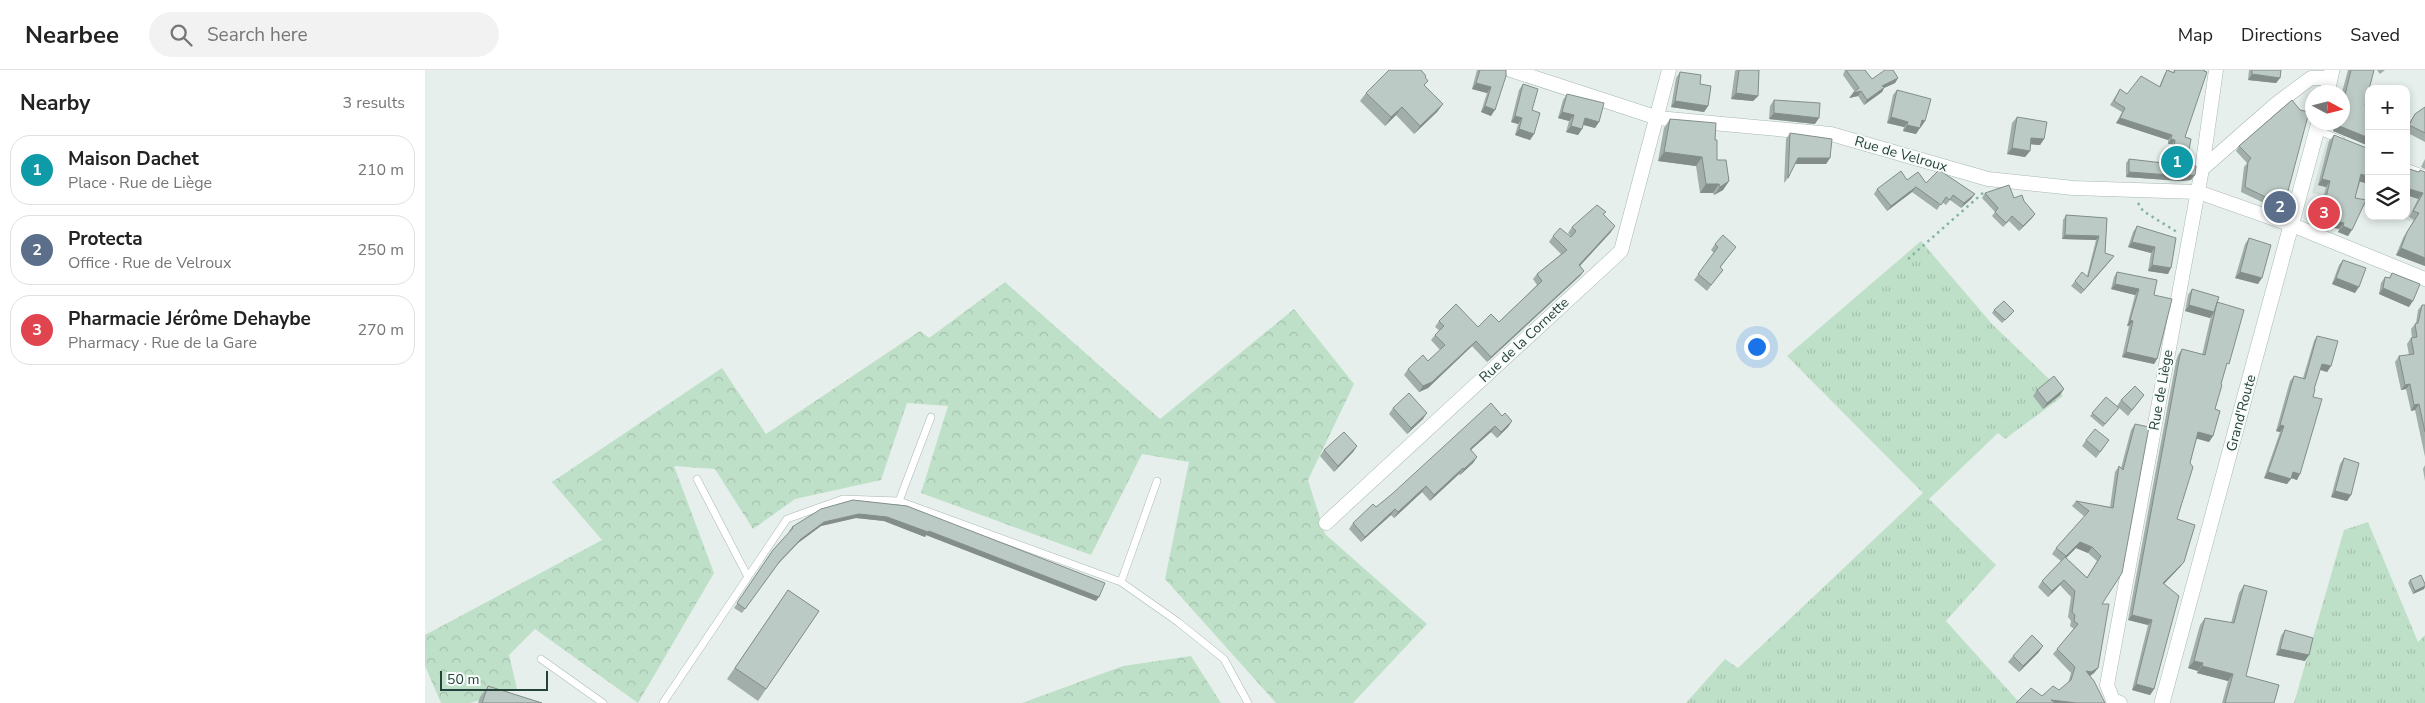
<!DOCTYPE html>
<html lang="en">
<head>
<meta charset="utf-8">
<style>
	:root { --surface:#fff; --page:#f2f2f2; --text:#222; --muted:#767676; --line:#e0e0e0; --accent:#7c3aed }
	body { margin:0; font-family:"Nunito Sans",sans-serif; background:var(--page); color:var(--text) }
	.controls { position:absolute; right:15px; top:15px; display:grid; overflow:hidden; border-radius:10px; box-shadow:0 2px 8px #0003 }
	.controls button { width:45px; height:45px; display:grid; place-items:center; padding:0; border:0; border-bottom:1px solid var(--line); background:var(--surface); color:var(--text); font:25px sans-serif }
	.compass { position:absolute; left:1880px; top:15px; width:45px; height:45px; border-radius:50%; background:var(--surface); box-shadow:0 2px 8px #0003; rotate:97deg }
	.scale { position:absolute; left:15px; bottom:12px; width:108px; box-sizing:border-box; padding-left:5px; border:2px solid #24423a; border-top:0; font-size:14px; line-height:18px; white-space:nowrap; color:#24423a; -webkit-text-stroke:4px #f7fbf9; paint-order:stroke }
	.you { position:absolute; left:1331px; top:276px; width:18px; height:18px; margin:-12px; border:4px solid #fff; border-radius:50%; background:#1a73e8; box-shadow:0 0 0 8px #1a73e833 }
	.badge { display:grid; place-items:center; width:32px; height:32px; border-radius:50%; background:var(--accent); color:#fff; font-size:16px; font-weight:700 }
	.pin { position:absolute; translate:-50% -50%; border:2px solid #fff; box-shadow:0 1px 5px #0006 }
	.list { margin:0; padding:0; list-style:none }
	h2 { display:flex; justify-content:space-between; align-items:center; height:65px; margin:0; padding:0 20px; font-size:21px }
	h2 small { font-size:16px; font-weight:400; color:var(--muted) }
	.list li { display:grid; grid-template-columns:32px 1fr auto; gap:15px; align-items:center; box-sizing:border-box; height:70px; margin:0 10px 10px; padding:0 10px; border:1px solid var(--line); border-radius:20px }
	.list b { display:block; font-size:19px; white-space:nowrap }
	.list p { margin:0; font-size:16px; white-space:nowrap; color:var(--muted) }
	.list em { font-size:16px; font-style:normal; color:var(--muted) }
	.icon { flex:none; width:28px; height:28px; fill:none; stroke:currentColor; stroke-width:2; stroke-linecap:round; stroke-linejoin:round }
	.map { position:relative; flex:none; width:2000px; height:633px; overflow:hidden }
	header { display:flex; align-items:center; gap:30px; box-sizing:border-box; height:70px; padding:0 25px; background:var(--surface); border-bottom:1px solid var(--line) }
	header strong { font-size:24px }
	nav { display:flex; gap:28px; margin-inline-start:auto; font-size:18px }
	.search { width:350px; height:45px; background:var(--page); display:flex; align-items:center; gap:12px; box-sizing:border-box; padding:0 18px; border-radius:28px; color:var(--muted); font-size:19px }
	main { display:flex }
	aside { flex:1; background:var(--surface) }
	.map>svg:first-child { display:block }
	.built { fill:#d4dfda }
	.grass { fill:url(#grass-tufts) }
	.forest { fill:url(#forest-crowns) }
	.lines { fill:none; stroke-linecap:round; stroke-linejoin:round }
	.lane-casing { stroke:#a8b8b2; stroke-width:8 }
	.street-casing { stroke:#a8b8b2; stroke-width:15 }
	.secondary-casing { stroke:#a4bbb3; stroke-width:16 }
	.path { stroke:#86b3a5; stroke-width:2.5; stroke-dasharray:2.5 4; stroke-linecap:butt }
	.lane { stroke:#fff; stroke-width:7 }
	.street { stroke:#fff; stroke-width:14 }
	.secondary { stroke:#fff; stroke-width:15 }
	.wall { fill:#a1aea9; fill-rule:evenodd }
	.shaded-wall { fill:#838d89 }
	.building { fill:#bbcac4; stroke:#838d89 }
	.labels { text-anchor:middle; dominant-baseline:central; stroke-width:4; stroke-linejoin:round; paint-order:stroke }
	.street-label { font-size:14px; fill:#24423a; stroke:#f7fbf9 }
</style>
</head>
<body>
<header>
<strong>Nearbee</strong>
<div class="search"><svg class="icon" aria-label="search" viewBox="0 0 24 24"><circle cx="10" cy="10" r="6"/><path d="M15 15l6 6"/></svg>Search here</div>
<nav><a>Map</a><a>Directions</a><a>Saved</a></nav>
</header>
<main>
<aside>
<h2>Nearby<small>3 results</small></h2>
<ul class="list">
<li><span class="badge" style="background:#0f9aa8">1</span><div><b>Maison Dachet</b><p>Place · Rue de Liège</p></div><em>210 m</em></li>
<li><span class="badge" style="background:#5c6f8a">2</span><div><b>Protecta</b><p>Office · Rue de Velroux</p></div><em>250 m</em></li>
<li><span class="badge" style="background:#e0444e">3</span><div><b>Pharmacie Jérôme Dehaybe</b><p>Pharmacy · Rue de la Gare</p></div><em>270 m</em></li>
</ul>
</aside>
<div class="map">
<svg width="2000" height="633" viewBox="0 0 2000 633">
	<defs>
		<pattern id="grass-tufts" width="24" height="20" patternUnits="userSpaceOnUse" patternTransform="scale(1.25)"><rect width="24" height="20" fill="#bfe0c8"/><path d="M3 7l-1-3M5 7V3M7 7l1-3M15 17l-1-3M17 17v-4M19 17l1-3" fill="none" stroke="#a4c1ad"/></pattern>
		<pattern id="forest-crowns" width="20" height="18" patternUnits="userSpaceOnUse" patternTransform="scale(1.25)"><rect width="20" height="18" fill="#bfe0c8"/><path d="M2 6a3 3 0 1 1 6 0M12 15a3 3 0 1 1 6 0" fill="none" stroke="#a4c1ad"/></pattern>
	</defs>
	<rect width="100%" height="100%" fill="#e6efeb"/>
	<path class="built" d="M1902 70 1919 75 1944 88V138L1887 123Z
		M1981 101 2000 108 1999 156 1970 146H1981Z"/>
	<path class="grass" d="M1496 171 1567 254 1625 310 1638 326 1580 369 1573 363 1504 429 1571 495 1521 551 1593 631 1591 633H1261L1300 589 1313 598 1498 423 1362 286Z
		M1943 452 1993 572 2000 565V633H1869L1919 460Z"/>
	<path class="forest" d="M580 212 735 349 869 239 929 314 883 410 900 464 1002 554 928 633H851L740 509 764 392 717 384 666 485 496 423 523 336 482 333 456 410 370 429 328 459 290 399 249 396 289 503 213 633 110 559 84 585 92 619 45 633H16L0 596V565L177 470 127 412 297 298 341 364 495 261 504 268Z
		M766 586 796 633H597L698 596Z"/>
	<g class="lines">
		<g class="lane-casing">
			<path id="lane" d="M1892 60 1916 70
				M1981 97 2000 104
				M272 409 323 507
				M474 431 506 347
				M696 512 732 411
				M116 589 178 633
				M238 633 362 449 418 429 474 431 696 512 753 552 799 589 823 633"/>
		</g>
		<g class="street-casing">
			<path id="street" d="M1086 0 1233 48 1406 64 1563 109 1648 118 1773 122 1867 155 2000 209
				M1777 99 1851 34 1886 8H1905
				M901 453 1196 181 1244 0
				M1695 633 1688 630 1682 615 1777 99 1791 0"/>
		</g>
		<g class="secondary-casing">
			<path id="secondary" d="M1902 22 1907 0
				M1737 633 1894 52"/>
		</g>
		<path class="path" d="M1713 133 1718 141 1752 162
			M1483 189 1559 122"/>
		<use href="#lane" class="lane"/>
		<use href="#street" class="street"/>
		<use href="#secondary" class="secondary"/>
	</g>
	<path class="wall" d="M1052 0H1081L1066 46 1056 42 1062 23 1047 19Z
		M1311 0H1334L1333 26 1328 31 1306 29 1310 1Z
		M1420 0H1440L1447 9 1473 8 1470 13 1459 18 1457 22 1439 35 1433 26 1424 28 1430 22 1418 5Z
		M1742 0 1748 2 1749 0H1780L1760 67 1761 95 1766 110 1756 111 1701 107V93L1704 89 1744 94 1747 74H1743V70L1691 53 1697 42 1685 35 1695 19 1702 24 1734 17 1739 5Z
		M1824 0H1856L1855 8 1851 13 1823 10Z
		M1923 0H1949L1940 35 1944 36V53L1942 57H1944V76L1908 61 1910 52H1918L1917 22Z
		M1952 0H1960L1955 4Z
		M1255 2 1283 36 1279 42 1246 37 1251 8Z
		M1000 7V16L1018 34 1012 42 989 64 971 45 960 56 935 31 941 23Z
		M1098 14 1107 40 1109 64 1105 70 1090 65 1093 54 1086 52 1094 20Z
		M1472 20 1500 51 1496 57H1495L1491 64 1478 61 1479 57 1462 53 1468 25Z
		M1142 24 1174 52 1170 58 1158 55 1157 59 1153 65 1141 62 1144 51 1133 48 1138 30Z
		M1349 30 1390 54 1344 49 1345 36Z
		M1867 30 1859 136 1856 141 1816 122 1819 97 1822 93 1811 81 1814 76Z
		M2000 37V72L1981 62V58L1990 44Z
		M1592 47 1619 69 1615 75 1606 74 1605 81 1600 87 1582 84 1587 53Z
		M1245 49 1290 70 1292 90 1304 111 1298 120 1289 125 1288 123H1275L1271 96 1233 91 1239 58Z
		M1365 63 1405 88 1401 94H1370L1363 108 1359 113 1361 69Z
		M1909 65 1935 112 1930 128 1923 166 1913 162 1914 159 1891 154 1901 117 1893 115 1904 71Z
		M2000 89V99L1996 97Z
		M1994 102H2000V196L1971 185 1978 168 1989 150 1984 147 1993 129Z
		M1482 110 1501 113 1550 124 1546 129 1536 138 1525 130 1521 135 1517 132 1512 140 1487 122 1462 141 1449 124 1452 119Z
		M1560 123 1589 128 1599 131 1610 144 1607 148 1594 161 1584 151 1578 157 1567 146 1570 142 1557 128Z
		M1179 145 1186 162 1155 196 1159 201 1155 206 1062 292 1047 276 1003 318 994 322 979 305 983 299 1003 291 1015 280 1006 270 1014 260 1010 257 1014 251 1053 257 1074 252 1112 215 1108 209 1112 204 1136 184 1124 172 1128 166H1146L1143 163 1147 157Z
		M1641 145 1682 148 1680 183 1686 190 1656 224 1646 216 1650 211 1662 206 1671 170 1637 169 1638 150Z
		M1712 156 1751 168 1743 204 1723 201 1726 183 1703 177 1708 162Z
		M1824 168 1833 214 1810 208 1820 174Z
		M1290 174 1307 182 1295 198 1298 200 1282 221 1269 210 1289 183 1286 180Z
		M1918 190 1930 223 1907 214 1914 195Z
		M1692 202 1729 225 1732 289 1729 294 1697 287 1704 256H1702L1710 225 1686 219 1689 207Z
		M1967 203 1984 237 1954 224 1956 213 1960 207 1964 208Z
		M1767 219 1792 233 1800 300 1796 314 1790 339 1788 366 1784 372 1772 368 1765 393 1752 449 1759 492 1755 497 1739 514 1729 619 1725 625 1707 620 1723 555 1703 550 1751 291 1753 285 1757 279 1777 285 1786 246 1785 248 1760 241 1763 225Z
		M1997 235H2000V387L1990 340 1986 341 1981 319 1976 320 1970 292 1974 286 1984 285 1982 274 1986 268H1987L1986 259 1991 253 1993 240Z
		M1569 240 1587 244 1577 253 1567 243Z
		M1892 266 1906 296 1902 302 1895 300 1889 319 1872 410 1866 408 1862 414 1839 408 1855 362 1851 361 1865 311 1869 306 1878 308 1889 271Z
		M1639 319 1635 325 1618 339 1608 326 1612 320Z
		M1719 325 1703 346 1692 336 1696 330Z
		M1681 327 1694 338 1678 357 1665 346Z
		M968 338 998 349 982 364 964 344Z
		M1077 346 1087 351 1083 357 1072 368 1066 362 1046 380 1052 387 1048 393 1035 405 1034 404 1005 431 997 422 969 448 966 445 936 472 924 459 928 453 951 437Z
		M1710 354 1677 534 1673 598 1669 603 1665 606 1669 611 1617 626 1634 620 1643 613 1646 603 1628 584 1649 559 1645 556 1646 551 1643 547 1646 527 1635 515 1623 527 1613 517 1617 511 1636 491 1627 484 1631 478 1660 447 1647 436 1651 431 1685 437 1690 402 1694 396 1696 398 1706 360ZM1651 478 1663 483 1672 491 1662 507 1641 488Z
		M1661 370 1680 376 1671 388 1657 376Z
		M932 376 928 382 909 402 895 386 899 380Z
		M1919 388 1926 425 1922 431 1906 427 1915 394Z
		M2000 395V411L1998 399Z
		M428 430 671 531 501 465 500 467 459 451 431 448 396 456 373 473 352 495 317 543 309 538 348 480 365 462 364 461 367 457Z
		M1985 510 2000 514V517L1999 519 1988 524 1983 513Z
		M1819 515 1821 606 1849 633H1797L1803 611 1772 603 1773 601 1763 598 1775 555 1780 548 1806 553 1814 523Z
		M363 520 394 541 333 631 302 609Z
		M1860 560 1880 591 1851 585 1856 566Z
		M1614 582 1594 602 1583 592 1588 586Z
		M63 616 117 633H53L55 627Z"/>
	<path class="shaded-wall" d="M1827 4 1855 8 1851 13 1823 10Z
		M1473 8 1470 13 1459 18 1457 22 1439 35 1442 30 1457 16Z
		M1051 13 1066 17 1062 23 1047 19Z
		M1436 21 1433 26 1424 28 1428 23Z
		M1311 23 1333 26 1328 31 1306 29Z
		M1250 31 1283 36 1279 42 1246 37Z
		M1018 34 1012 42 989 64 995 56Z
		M1060 36 1070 40 1066 46 1056 42Z
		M977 37 971 45 960 56 966 47Z
		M1137 42 1149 45 1144 51 1133 48Z
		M1349 43 1394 48 1390 54 1344 49Z
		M1090 46 1097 48 1093 54 1086 52Z
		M1466 47 1483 52 1479 57 1462 53Z
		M1160 48 1174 52 1170 58 1156 54Z
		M1695 48 1747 65 1743 70 1691 53Z
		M1497 50 1500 51 1496 57 1493 56Z
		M1482 55 1495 58 1491 64 1478 61Z
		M1912 55 1944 68V76L1908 61Z
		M1146 56 1157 59 1153 65 1141 62Z
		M1094 59 1109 64 1105 70 1090 65Z
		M1606 68 1619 69 1615 75 1602 74Z
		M1746 69 1750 70 1747 74H1743Z
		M1587 78 1605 81 1600 87 1582 84Z
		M1239 82 1277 87 1271 96 1233 91Z
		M1373 88H1405L1401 94H1369Z
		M1704 102 1770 105 1766 110 1756 111 1701 107Z
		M1936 104 1944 107V114L1932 111Z
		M1897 109 1905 111 1901 117 1893 115Z
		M1304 111 1298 120 1289 125 1295 117Z
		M1281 114H1294L1288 123H1275Z
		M1491 117 1487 122 1462 141 1466 136Z
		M1981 118 1998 123 1993 129 1981 125Z
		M1550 124 1546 129 1536 138 1539 133Z
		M1610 144 1607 148 1594 161 1598 156Z
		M1896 148 1919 153 1914 159 1891 154Z
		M1190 156 1186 162 1150 201 1154 195Z
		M1918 156 1927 160 1923 166 1913 162Z
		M1640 165 1674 166 1671 170 1637 169Z
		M1707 172 1730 177 1726 183 1703 177Z
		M1976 178 2000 188V196L1971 185Z
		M1689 186 1686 190 1656 224 1659 220Z
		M1727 195 1746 198 1743 204 1723 201Z
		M1159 201 1155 206 1062 292 1066 287Z
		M1815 202 1837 208 1833 214 1810 208Z
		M1911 208 1934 217 1930 223 1907 214Z
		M1690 214 1714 219 1710 225 1686 219Z
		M1958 218 1988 231 1984 237 1954 224Z
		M1764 235 1789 242 1785 248 1760 241Z
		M1705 250 1708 251 1704 256H1702Z
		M1051 271 1047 276 1003 318 994 322 998 316Z
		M1701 282 1732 289 1729 294 1697 287Z
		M1897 294 1906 296 1902 302 1893 299Z
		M1985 314 1981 319 1976 320 1980 315Z
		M1639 319 1635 325 1618 339 1622 333Z
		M1994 334 1990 340 1986 341 1989 335Z
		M1002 343 998 349 982 364 986 358Z
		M1087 351 1083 357 1072 368 1076 362Z
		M1855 355 1859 356 1855 362 1851 361Z
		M1070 356 1066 362 1041 384 1045 379Z
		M1773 362 1788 366 1784 372 1769 368Z
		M932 376 928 382 909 402 913 396Z
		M1052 387 1048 393 1035 405 1039 399Z
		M1038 398 1034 404 1005 431 1009 425Z
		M1843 402 1866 409 1862 414 1839 408Z
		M1868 402 1875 404 1872 410 1864 407Z
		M1001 416 997 422 969 448 973 442Z
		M1910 421 1926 425 1922 431 1906 427Z
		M970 439 966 445 936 472 940 467Z
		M434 444 462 447 504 461 674 527 671 531 501 465 500 467 459 451 431 448 396 456 373 473 352 495 317 543 355 491 376 469 399 452Z
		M1655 472 1667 477 1663 483 1651 478 1637 492 1641 486Z
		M1759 492 1755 497 1734 519 1738 513Z
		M1639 510 1635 515 1623 527 1627 521Z
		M2000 516 1999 519 1988 524 1990 521Z
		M1707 545 1727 550 1723 555 1703 550Z
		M1618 576 1614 582 1594 602 1598 596Z
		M1855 579 1884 585 1880 591 1851 585Z
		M1769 591 1778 593 1773 601 1763 598Z
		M1777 596 1808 604 1803 611 1772 603Z
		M1673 598 1669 603 1662 608 1661 601Z
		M1711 614 1729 619 1725 625 1707 620Z
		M1626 630 1652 633H1624Z"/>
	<path class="building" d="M964 0H996L1001 6 1000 7 1003 11 999 15 1018 34 995 56 977 37 966 47 941 23Z
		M1055 0H1081V6L1070 40 1060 36 1066 17 1051 13Z
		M1314 0H1334L1333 26 1311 23Z
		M1421 0H1440L1447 9 1460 0H1468L1473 8 1457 16 1460 17 1442 30 1436 21 1428 23 1434 18Z
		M1742 0 1749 3 1750 0H1780L1779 1 1782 2 1760 67 1766 69 1761 95 1771 96 1770 105 1759 106 1704 102V89L1747 94 1750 70 1746 69 1747 65 1695 48 1700 38 1689 31 1695 19 1702 24 1716 6 1735 17Z
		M1827 0H1856L1855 8 1827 4Z
		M1926 0H1949L1940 35 1944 36V53L1942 57H1944V68L1912 55V52H1918V33Z
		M1255 2 1276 5 1275 14 1286 16 1283 36 1250 31Z
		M1098 14 1113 19 1107 40 1115 43 1109 64 1094 59 1097 48 1090 46Z
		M1472 20 1506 29 1500 51 1497 50 1495 58 1482 55 1483 52 1466 47Z
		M1142 24 1179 33 1174 52 1160 48 1157 59 1146 56 1149 45 1137 42Z
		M1349 30 1395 33 1394 48 1349 43Z
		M1867 30 1875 40 1884 42 1859 136 1820 117 1823 92 1826 88 1814 76Z
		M2000 37V63L1984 55 1990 44Z
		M1592 47 1622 52 1619 69 1606 68 1605 81 1587 78Z
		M1245 49 1291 53 1290 70H1292V90H1301L1304 111 1295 117 1294 114H1281L1277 87 1239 82Z
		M1365 63 1407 69 1405 88H1373L1363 108Z
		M1909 65 1944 79V107L1936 104 1930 128 1941 130 1927 160 1918 156 1919 153 1896 148 1905 111 1897 109Z
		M1981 98 1994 102 1995 100 2000 102V188L1976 178 1982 162 1994 143 1988 141 1998 123 1981 118Z
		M1514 100 1550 124 1539 133 1528 125 1525 130 1521 127 1516 135 1491 117 1466 136 1452 119 1476 101 1482 110 1493 102 1501 113Z
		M1584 115 1589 128 1597 125 1599 131 1610 144 1598 156 1587 146 1581 153 1570 142 1573 138 1560 123Z
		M1172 135 1181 142 1178 144 1190 156 1154 195 1159 201 1066 287 1051 271 1007 312 998 316 983 299 998 285 1003 291 1020 275 1010 265 1019 256 1014 251 1031 234 1053 257 1066 244 1074 252 1117 211 1112 204 1142 180 1128 166 1135 158 1146 167 1151 161 1147 157Z
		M1641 145 1682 148 1680 183 1689 186 1659 220 1650 211 1657 202 1663 207 1674 166 1640 165Z
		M1712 156 1751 168 1746 198 1727 195 1730 177 1707 172Z
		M1298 165 1311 177 1295 197 1298 200 1286 215 1273 204 1293 177 1290 174Z
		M1824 168 1846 175 1837 208 1815 202Z
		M1918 190 1941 198 1934 217 1911 208Z
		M1692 202 1732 210 1729 225 1747 229 1732 289 1701 282 1708 251 1705 250 1714 219 1690 214Z
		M1967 203 1995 214 1988 231 1958 218 1960 207 1965 208Z
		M1767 219 1794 227 1789 242 1764 235Z
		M1579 231 1589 241 1580 250 1569 240Z
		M1792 232 1819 240 1804 294 1802 293 1796 314 1797 315 1790 339 1795 341 1788 366 1773 362 1765 393 1768 397 1752 449 1770 455 1759 492 1738 513 1754 526 1729 619 1711 614 1727 550 1707 545 1755 285 1757 279 1780 285Z
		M1997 235H2000V362L1994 334 1989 335 1985 314 1980 315 1974 286 1989 284 1986 268 1992 267 1990 254 1993 253Z
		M1892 266 1913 271 1906 296 1897 294 1889 319H1890L1888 327 1897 329 1875 404 1868 402 1866 409 1843 402 1859 356 1855 355 1869 306 1880 309Z
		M1629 306 1639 319 1622 333 1612 320Z
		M1710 316 1719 325 1707 340 1696 330Z
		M984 323 1002 343 986 358 968 338Z
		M1681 327 1694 338 1680 354 1667 343Z
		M1066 333 1077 346 1080 343 1087 351 1076 362 1070 356 1045 379 1052 387 1039 399 1038 398 1009 425 1001 416 973 442 970 439 940 467 928 453 948 434 951 437 967 424Z
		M1710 354 1724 357 1697 503 1677 534H1684L1673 598 1666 602 1661 601 1669 611 1680 633H1652L1626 630 1631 633H1591L1606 618 1617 626 1628 616 1634 620 1646 610 1650 597 1632 579 1653 554 1649 551 1650 545 1647 542 1650 521 1639 510 1627 521 1617 511 1640 487 1662 508 1676 486 1667 477 1655 472 1641 486 1631 478 1664 441 1651 431 1688 438 1694 396 1698 400Z
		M1670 359 1684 370 1675 382 1661 370Z
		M919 362 932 376 913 396 899 380Z
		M1919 388 1934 393 1926 425 1910 421Z
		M428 430 482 436 680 513 674 527 504 461 503 462 462 447 434 444 399 452 376 469 355 491 320 539 312 533 348 480 368 458 367 457 396 439Z
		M1996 505 2000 514V516L1990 521 1985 510Z
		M1819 515 1842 521 1821 606 1854 615 1849 633H1800L1808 604 1777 596 1778 593 1769 591 1780 548 1809 553Z
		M363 520 394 541 341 619 310 598Z
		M1860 560 1888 568 1884 585 1855 579Z
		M1607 565 1618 576 1598 596 1588 586Z
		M63 616 117 633H57Z"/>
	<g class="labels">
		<g class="street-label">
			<text transform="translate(1476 84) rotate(16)">Rue de Velroux</text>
			<text transform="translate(1099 270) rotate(-43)">Rue de la Cornette</text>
			<text transform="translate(1736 320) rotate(-80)">Rue de Liège</text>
			<text transform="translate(1816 343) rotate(-75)">Grand'Route</text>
		</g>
	</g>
</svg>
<div class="controls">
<button>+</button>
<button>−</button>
<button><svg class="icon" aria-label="layers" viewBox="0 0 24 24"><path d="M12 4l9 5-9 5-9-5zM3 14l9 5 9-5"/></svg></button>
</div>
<svg class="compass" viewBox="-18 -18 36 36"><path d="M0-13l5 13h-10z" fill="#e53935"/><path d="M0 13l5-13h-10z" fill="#767676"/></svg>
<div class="scale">50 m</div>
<div class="you"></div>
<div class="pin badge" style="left:1752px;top:92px;background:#0f9aa8">1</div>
<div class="pin badge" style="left:1855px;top:137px;background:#5c6f8a">2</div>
<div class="pin badge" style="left:1899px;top:143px;background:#e0444e">3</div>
</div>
</main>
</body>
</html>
